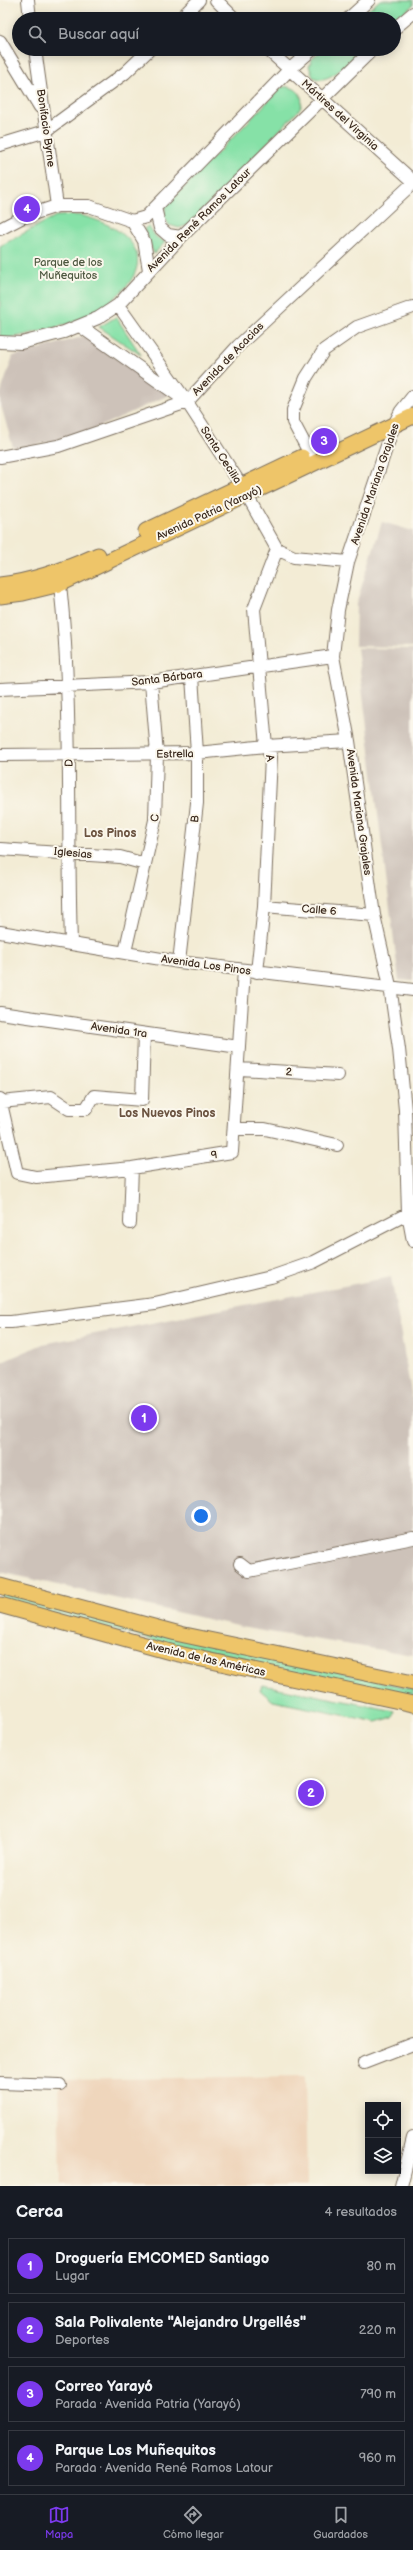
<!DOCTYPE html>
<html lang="es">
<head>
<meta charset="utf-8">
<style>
	:root { --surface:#171b24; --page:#20242c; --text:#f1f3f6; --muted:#9ea1a6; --line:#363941; --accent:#7c3aed }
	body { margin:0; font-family:"Balsamiq Sans",sans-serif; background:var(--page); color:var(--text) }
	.controls { position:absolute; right:12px; bottom:12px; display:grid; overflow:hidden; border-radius:0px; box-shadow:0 2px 10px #0003 }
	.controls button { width:36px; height:36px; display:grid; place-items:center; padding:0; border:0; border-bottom:1px solid var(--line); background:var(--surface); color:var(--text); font:20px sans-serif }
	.you { position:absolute; left:201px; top:1516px; width:14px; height:14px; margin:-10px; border:3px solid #fff; border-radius:50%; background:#1a73e8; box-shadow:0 0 0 6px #1a73e833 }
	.badge { display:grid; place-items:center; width:26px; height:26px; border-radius:50%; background:var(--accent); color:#fff; font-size:13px; font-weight:700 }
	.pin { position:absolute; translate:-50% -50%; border:2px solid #fff; box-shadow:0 1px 4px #0006 }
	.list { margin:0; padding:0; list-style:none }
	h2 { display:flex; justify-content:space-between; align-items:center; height:52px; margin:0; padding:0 16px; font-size:17px }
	h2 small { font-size:13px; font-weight:400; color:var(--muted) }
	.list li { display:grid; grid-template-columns:26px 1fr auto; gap:12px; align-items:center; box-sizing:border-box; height:56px; margin:0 8px 8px; padding:0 8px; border:1px solid var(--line); border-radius:0px }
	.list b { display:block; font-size:15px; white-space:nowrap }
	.list p { margin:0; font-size:13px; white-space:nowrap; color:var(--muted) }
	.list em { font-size:13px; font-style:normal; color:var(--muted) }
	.icon { flex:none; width:22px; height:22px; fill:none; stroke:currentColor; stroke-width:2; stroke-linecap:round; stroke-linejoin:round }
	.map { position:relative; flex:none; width:413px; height:2186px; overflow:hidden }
	.search { position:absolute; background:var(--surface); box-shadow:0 2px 10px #0003; left:12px; right:12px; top:12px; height:44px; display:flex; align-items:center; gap:10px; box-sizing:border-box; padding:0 14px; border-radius:22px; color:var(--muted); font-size:15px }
	.sheet { height:308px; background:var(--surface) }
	nav { display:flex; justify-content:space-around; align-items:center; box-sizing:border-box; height:56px; border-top:1px solid var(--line); background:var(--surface); font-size:11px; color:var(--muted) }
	nav a { display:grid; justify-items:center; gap:2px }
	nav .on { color:var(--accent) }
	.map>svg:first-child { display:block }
	.built { fill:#efd6bc }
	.industrial { fill:#cdc2b9 }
	.green { fill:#86e1a7; stroke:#608662 }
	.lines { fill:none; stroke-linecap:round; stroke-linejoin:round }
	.minor-casing { stroke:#7b6e5e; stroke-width:14 }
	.major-casing { stroke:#7b6e5e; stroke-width:17 }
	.minor { stroke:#fff; stroke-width:12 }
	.major { stroke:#eec569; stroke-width:15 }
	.labels { text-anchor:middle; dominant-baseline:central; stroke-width:4; stroke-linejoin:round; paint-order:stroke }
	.street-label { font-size:11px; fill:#3b2a1e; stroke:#fbf7ec }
	.park-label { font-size:11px; fill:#4e5840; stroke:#fbf7ec }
	.neighbourhood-label { font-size:12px; font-weight:bold; fill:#6b5340; stroke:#fbf7ec }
</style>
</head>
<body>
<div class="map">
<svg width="413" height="2186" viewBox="0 0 413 2186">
	<rect width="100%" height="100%" fill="#fbf7ec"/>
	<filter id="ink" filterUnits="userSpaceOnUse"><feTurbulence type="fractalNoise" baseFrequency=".025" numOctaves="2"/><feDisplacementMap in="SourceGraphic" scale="8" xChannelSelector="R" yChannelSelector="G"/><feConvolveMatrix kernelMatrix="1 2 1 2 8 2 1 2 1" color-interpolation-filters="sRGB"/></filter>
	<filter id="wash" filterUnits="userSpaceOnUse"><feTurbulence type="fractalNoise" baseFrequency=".012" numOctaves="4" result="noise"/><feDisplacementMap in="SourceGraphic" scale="16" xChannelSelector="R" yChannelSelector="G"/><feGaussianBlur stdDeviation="0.9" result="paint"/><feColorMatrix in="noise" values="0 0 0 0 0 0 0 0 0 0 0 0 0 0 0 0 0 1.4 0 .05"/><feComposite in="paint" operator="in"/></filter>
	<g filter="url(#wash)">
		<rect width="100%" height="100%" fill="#f3ecd5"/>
		<path class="built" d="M305 2076 307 2186H61L59 2080Z"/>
		<path class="industrial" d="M85 336 171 394 88 432 14 451 0 402V395L13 356Z
			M382 522 413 531V647L355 646 356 604Z
			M357 648 413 649V981L399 980Z
			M391 1277 413 1404V1655L251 1629 0 1572V1363L43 1344Z"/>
		<path class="green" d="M380 0H413V5L394 21V19H358Z
			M324 49H362C351 59 329 87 313 77L309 66 312 59Z
			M282 87C296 85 306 96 300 109L188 225 179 228 169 225 164 216 166 206Z
			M56 216C65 216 75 214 83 216 123 226 160 254 121 292 114 298 108 306 100 310 73 326 38 331 8 339L0 336V246Z
			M148 226 156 237 165 242 154 254 144 229Z
			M116 317 141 355 99 327Z
			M0 1591 413 1689V1699L207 1655 0 1600Z
			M263 1685 395 1711 393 1717 377 1722 273 1701 260 1690Z"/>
	</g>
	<g filter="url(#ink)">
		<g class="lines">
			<g class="minor-casing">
				<path id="minor" d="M28 0 30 19
					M216 0 235 19
					M180 19 199 0
					M348 19 369 0
					M394 29 413 13
					M0 41 40 107
					M35 49 57 206
					M267 49 413 181
					M0 145 46 131 125 73 150 49
					M155 208 160 228 168 235 181 237
					M132 221 144 241 149 270
					M0 229 23 217 57 206H89L132 221 146 217 289 70 313 49
					M118 305 187 402 241 485 277 549 294 557 348 562
					M80 326 179 396
					M0 342 21 343 64 332 98 318 118 305 181 237 373 49
					M413 396 401 411 394 425 348 562 338 610 333 656 349 741 374 915 390 986 399 1049 405 1110 408 1214 413 1241
					M310 454 293 422V410L306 378 324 350 357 327 413 307
					M0 457 58 446 187 402 238 346 413 183
					M60 584C73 703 67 823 71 943
					M0 689 151 682 333 656
					M0 755 197 753 266 746 349 741
					M0 849 120 857 145 864
					M264 906 374 915
					M0 932 179 962 413 990
					M125 952 155 820 157 754 151 682
					M179 962 197 803V753L192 676
					M257 972 264 906 271 757 266 746 254 609 277 549
					M0 1013 239 1047
					M239 1069 338 1075
					M0 1099 17 1173 36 1177 132 1168 232 1152 244 970
					M1 1102 51 1097 69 1109H86L94 1096 142 1100 144 1034
					M235 1129H265L337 1145
					M130 1223 132 1168
					M0 1322H11L155 1304 271 1277 314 1262 413 1211
					M240 1564 249 1571 413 1538
					M364 2063 413 2044
					M0 2083 60 2085
					M401 2186 413 2138"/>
			</g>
			<g class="major-casing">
				<path id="major" d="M146 531 302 457
					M0 585C34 581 67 569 98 555
					M0 596 23 593 60 584 413 416
					M0 1586 180 1634 413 1683
					M0 1605 174 1653 413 1704"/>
			</g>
			<use href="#minor" class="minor"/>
			<use href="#major" class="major"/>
		</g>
	</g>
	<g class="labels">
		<g class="street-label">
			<text transform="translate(340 115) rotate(42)">Mártires del Virginia</text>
			<text transform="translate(46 128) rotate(82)">Bonifacio Byrne</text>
			<text transform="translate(199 220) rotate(-45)">Avenida René Ramos Latour</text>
			<text transform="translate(228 359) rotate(-46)">Avenida de Acacias</text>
			<text transform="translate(221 455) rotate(57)">Santa Cecilia</text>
			<text transform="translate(375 484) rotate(-71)">Avenida Mariana Grajales</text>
			<text transform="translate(209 513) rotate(-25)">Avenida Patria (Yarayó)</text>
			<text transform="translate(167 678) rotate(-7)">Santa Bárbara</text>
			<text transform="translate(175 754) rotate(-1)">Estrella</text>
			<text transform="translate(270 758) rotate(80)">A</text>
			<text transform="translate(69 763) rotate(-89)">D</text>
			<text transform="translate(359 812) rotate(82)">Avenida Mariana Grajales</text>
			<text transform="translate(155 818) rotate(-84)">C</text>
			<text transform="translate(195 819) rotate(-84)">B</text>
			<text transform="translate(73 853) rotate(5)">Iglesias</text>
			<text transform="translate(319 910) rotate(5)">Calle 6</text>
			<text transform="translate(206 965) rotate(8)">Avenida Los Pinos</text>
			<text transform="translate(119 1030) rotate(8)">Avenida 1ra</text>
			<text transform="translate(289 1072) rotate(3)">2</text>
			<text transform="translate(214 1155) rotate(-9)">9</text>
			<text transform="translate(206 1659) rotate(13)">Avenida de las Américas</text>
		</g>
		<g class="park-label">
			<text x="68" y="262">Parque de los<tspan x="68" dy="13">Muñequitos</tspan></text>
		</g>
		<g class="neighbourhood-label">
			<text x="110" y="833">Los Pinos</text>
			<text x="167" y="1113">Los Nuevos Pinos</text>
		</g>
	</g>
</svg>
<div class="controls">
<button><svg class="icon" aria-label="locate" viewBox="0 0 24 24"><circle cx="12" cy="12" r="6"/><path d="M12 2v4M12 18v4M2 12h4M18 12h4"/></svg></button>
<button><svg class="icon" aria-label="layers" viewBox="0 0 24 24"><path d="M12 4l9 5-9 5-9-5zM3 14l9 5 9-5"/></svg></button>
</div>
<div class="you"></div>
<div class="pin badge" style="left:144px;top:1418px">1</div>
<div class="pin badge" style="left:311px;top:1793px">2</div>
<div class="pin badge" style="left:324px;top:441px">3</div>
<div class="pin badge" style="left:27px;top:209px">4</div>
<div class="search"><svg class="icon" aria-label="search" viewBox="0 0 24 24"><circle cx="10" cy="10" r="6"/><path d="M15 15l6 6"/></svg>Buscar aquí</div>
</div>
<section class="sheet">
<h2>Cerca<small>4 resultados</small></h2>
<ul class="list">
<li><span class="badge">1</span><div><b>Droguería EMCOMED Santiago</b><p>Lugar</p></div><em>80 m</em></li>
<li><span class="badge">2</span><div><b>Sala Polivalente &quot;Alejandro Urgellés&quot;</b><p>Deportes</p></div><em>220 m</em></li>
<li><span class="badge">3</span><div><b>Correo Yarayó</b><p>Parada · Avenida Patria (Yarayó)</p></div><em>790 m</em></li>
<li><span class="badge">4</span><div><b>Parque Los Muñequitos</b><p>Parada · Avenida René Ramos Latour</p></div><em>960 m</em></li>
</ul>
</section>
<nav>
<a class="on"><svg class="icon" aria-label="map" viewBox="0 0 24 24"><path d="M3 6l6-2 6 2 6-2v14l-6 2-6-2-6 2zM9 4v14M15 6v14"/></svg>Mapa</a>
<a><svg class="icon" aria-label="directions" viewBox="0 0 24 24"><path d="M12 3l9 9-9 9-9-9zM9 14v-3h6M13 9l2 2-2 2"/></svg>Cómo llegar</a>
<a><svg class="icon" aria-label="saved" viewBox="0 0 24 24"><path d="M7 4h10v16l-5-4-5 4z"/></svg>Guardados</a>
</nav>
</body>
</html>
